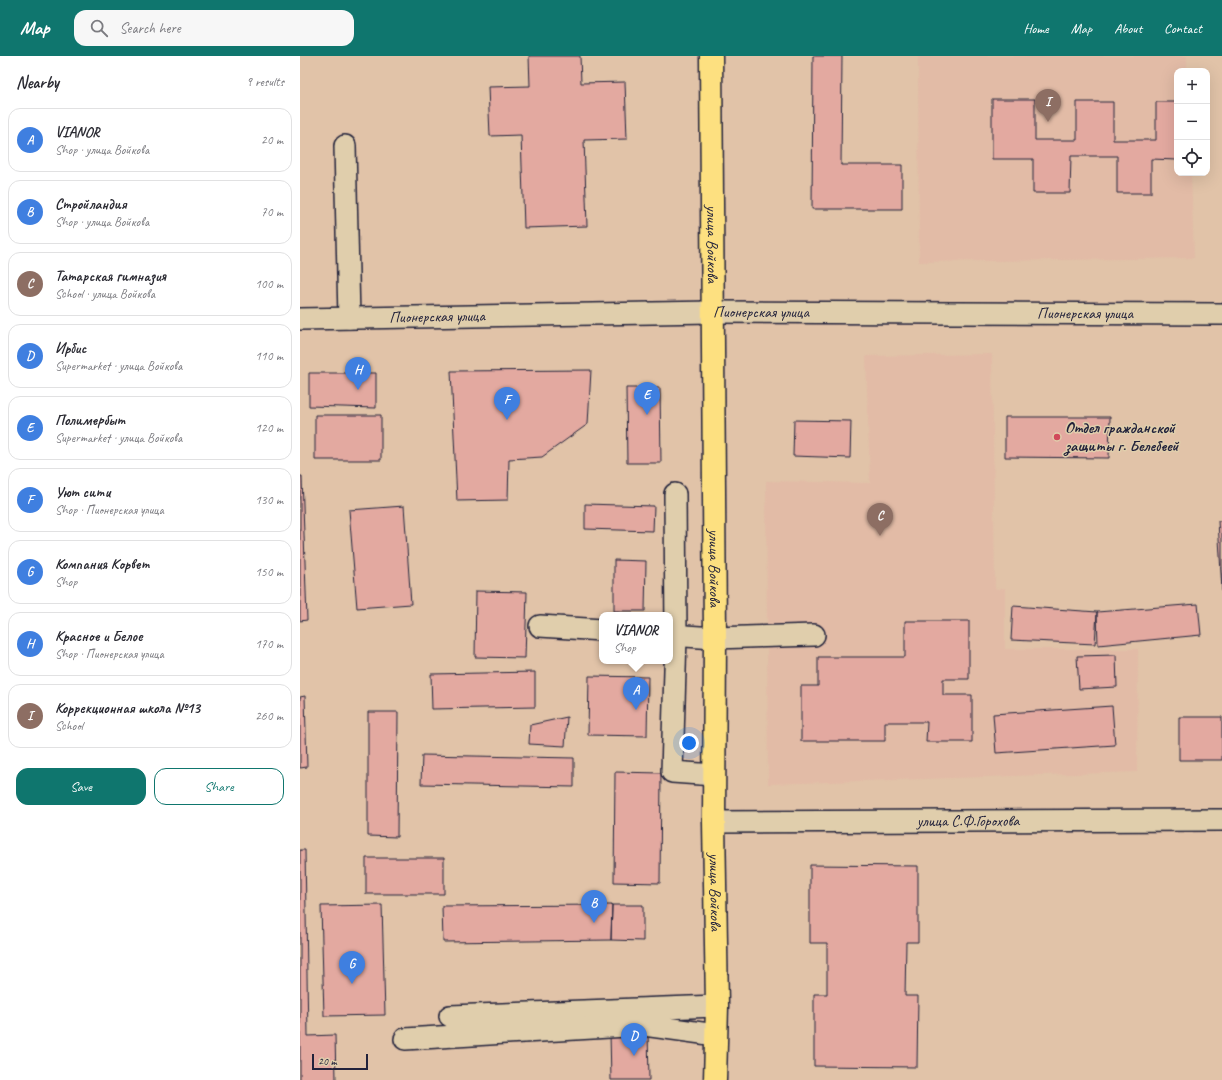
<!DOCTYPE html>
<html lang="en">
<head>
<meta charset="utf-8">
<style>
	:root { --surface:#fff; --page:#f7f7f7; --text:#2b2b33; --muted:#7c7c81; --line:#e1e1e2; --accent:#0f766e }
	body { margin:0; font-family:Caveat,sans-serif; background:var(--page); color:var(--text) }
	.controls { position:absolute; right:12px; top:12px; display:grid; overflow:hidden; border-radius:8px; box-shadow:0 4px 16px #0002 }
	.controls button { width:36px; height:36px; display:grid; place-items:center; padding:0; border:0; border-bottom:1px solid var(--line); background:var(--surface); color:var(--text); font:20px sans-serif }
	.scale { position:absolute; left:12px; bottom:10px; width:56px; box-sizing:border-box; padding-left:4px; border:2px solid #22223b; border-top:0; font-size:11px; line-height:14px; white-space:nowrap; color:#22223b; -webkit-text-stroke:3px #e0ceac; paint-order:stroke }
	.you { position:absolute; left:389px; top:687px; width:14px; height:14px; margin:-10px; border:3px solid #fff; border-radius:50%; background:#1a73e8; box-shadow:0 0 0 6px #1a73e833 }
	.badge { display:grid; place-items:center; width:26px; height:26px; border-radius:50%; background:var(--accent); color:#fff; font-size:13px; font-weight:700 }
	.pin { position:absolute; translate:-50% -33px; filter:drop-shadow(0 1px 2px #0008) }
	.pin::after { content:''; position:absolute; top:21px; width:14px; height:12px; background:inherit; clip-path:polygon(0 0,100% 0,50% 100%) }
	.popup { position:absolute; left:299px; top:556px; width:74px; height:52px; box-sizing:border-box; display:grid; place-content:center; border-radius:8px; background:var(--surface); filter:drop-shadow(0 1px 3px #0005); font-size:13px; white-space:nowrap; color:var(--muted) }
	.popup b { font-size:15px; color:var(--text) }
	.popup::after { content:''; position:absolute; left:50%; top:100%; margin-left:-8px; border:8px solid transparent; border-top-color:var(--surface) }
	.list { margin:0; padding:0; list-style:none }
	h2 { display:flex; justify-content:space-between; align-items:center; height:52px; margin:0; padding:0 16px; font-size:17px }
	h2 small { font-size:13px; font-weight:400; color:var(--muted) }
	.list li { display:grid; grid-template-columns:26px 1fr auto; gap:12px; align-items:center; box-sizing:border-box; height:64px; margin:0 8px 8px; padding:0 8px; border:1px solid var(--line); border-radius:12px }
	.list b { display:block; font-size:15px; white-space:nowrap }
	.list p { margin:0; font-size:13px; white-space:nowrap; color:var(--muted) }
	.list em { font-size:13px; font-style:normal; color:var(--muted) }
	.actions { display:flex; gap:8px; padding:12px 16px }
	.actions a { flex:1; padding:9px 0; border:1px solid var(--accent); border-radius:12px; text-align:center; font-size:14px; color:var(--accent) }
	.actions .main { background:var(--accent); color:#fff }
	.icon { flex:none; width:22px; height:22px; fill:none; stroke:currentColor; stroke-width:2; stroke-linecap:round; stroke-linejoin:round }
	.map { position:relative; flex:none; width:922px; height:1024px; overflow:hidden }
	header { display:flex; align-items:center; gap:24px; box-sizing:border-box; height:56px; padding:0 20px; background:var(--accent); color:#fff }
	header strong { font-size:19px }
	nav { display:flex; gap:22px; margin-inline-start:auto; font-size:14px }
	.search { width:280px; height:36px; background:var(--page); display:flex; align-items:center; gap:10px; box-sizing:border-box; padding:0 14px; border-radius:12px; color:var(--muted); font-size:15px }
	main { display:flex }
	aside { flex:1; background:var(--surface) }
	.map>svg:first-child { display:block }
	.built { fill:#e2bba6 }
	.building { fill:#e3a9a0; stroke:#22223b }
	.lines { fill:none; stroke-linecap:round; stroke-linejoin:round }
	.minor-casing { stroke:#22223b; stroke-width:24 }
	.major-casing { stroke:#22223b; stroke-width:25 }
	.minor { stroke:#e0ceac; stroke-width:21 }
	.major { stroke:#fde080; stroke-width:22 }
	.poi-dot { fill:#d1495b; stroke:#e0ceac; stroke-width:1.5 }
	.labels { text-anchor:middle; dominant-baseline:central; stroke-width:3; stroke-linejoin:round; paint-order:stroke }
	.street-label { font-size:16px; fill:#22223b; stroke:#e0ceac }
	.poi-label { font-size:16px; font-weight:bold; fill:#22223b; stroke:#e0ceac; text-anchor:start }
</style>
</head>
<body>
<header>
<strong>Map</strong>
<div class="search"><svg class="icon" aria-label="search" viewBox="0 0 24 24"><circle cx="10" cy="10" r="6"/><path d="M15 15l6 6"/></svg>Search here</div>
<nav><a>Home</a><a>Map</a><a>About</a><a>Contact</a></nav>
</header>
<main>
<aside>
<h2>Nearby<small>9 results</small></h2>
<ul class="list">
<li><span class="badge" style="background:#3f7fe0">A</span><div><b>VIANOR</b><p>Shop · улица Войкова</p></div><em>20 m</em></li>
<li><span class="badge" style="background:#3f7fe0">B</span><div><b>Стройландия</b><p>Shop · улица Войкова</p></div><em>70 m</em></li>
<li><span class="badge" style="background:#8d6e63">C</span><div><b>Татарская гимназия</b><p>School · улица Войкова</p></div><em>100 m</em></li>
<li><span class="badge" style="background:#3f7fe0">D</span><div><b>Ирбис</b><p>Supermarket · улица Войкова</p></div><em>110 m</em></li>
<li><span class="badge" style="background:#3f7fe0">E</span><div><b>Полимербыт</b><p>Supermarket · улица Войкова</p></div><em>120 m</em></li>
<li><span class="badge" style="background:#3f7fe0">F</span><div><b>Уют сити</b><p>Shop · Пионерская улица</p></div><em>130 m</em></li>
<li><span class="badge" style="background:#3f7fe0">G</span><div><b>Компания Корвет</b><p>Shop</p></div><em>150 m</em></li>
<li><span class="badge" style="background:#3f7fe0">H</span><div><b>Красное и Белое</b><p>Shop · Пионерская улица</p></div><em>170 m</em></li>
<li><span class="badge" style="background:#8d6e63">I</span><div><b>Коррекционная школа №13</b><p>School</p></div><em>260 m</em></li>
</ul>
<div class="actions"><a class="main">Save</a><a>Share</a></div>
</aside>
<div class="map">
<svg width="922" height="1024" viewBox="0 0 922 1024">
	<rect width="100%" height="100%" fill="#e1c3a8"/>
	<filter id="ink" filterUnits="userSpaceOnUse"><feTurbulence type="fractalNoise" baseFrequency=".025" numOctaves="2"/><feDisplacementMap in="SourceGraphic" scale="8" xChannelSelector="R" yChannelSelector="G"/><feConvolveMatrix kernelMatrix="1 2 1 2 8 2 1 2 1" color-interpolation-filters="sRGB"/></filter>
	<g filter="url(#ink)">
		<path class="built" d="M618 0H887V15H877V117H891L894 202 619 206Z
			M692 298 695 533 705 532V593H838L837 716 468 728 466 425 570 427 566 300Z"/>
		<path class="building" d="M229 0H280L281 27 325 26 327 83 284 84 287 170 224 172 221 79 190 80 188 31 230 30Z
			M513 0H542L541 109H602V153H512Z
			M692 43H735V84H777V46H813V84H856V46H877V104L851 103V137H817V100H771L770 137H733V103H692Z
			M291 314 288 368 242 401 209 403 208 444 157 445 151 315Z
			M9 317H76V352L9 350Z
			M326 332H360L361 407H327Z
			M15 359H81V404H15Z
			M705 361H810L809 402 705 401Z
			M494 364 551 365 550 402 493 400Z
			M0 420H2L7 564 0 565Z
			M285 448 354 450 353 475 285 473Z
			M104 450 111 548 57 552 49 454Z
			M918 465H922V535Z
			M314 504 346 505 345 555H314Z
			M176 535 227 536 225 602 175 601Z
			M898 548 901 579 798 589 797 556Z
			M713 550 797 556 795 588 711 584Z
			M605 565H669V623H643V639H672V686H626L627 666H585V685H501V630H518V601H605Z
			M816 599 817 631 779 633 777 600Z
			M235 616V651L132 653 131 618Z
			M289 620 348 621 347 680 288 679Z
			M5 640 7 711 0 712V641Z
			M812 650 815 689 696 697 693 658Z
			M68 656H98L97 781 68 780Z
			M267 661 265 690 229 688 230 669Z
			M879 661H922V704H879Z
			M122 699 274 702V731L121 728Z
			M315 716 361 717 360 827 314 826Z
			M0 794H5L8 980 35 979 36 1024H0Z
			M66 802H144V838H66Z
			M510 809 618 810V886H606L605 940H618L617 1011 514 1010V938H527V887H510Z
			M82 849 85 959 24 960 21 850Z
			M312 849 311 884 143 886 142 850Z
			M312 849H343V885L311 884Z
			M348 976 349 1024H311L310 977Z"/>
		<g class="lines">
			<g class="minor-casing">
				<g id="minor">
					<path d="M45 90 49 262"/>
					<path id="s1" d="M0 263 412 256 922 258"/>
					<path d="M375 438 376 580 372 716 414 719"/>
					<path d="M240 570 302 574"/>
					<path d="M370 579 415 582 514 579"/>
					<path id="s2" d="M414 766 922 764"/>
					<path d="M150 960 417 950"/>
					<path d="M105 983 344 969 416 979"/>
				</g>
			</g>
			<g class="major-casing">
				<g id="major">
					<path id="s3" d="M411 0 415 582 414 766 417 950 415 1024"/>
				</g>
			</g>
			<use href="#minor" class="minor"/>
			<use href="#major" class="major"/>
		</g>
	</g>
	<circle class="poi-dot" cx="757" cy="381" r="4"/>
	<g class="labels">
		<g class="street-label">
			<text stroke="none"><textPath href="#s3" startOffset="188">улица Войкова</textPath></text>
			<text stroke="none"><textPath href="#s1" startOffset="461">Пионерская улица</textPath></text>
			<text stroke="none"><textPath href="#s1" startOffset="785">Пионерская улица</textPath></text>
			<text stroke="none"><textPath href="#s1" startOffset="137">Пионерская улица</textPath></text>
			<text stroke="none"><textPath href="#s3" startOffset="512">улица Войкова</textPath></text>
			<text stroke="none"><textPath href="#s2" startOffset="254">улица С.Ф.Горохова</textPath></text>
			<text stroke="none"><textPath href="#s3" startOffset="836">улица Войкова</textPath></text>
		</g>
		<g class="poi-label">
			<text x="765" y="372">Отдел гражданской<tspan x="765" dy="18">защиты г. Белебеей</tspan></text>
		</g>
	</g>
</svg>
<div class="controls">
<button>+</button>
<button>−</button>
<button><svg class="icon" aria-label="locate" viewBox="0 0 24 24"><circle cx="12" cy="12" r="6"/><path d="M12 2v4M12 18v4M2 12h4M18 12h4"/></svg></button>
</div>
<div class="scale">20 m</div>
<div class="you"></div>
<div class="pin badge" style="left:336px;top:654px;background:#3f7fe0">A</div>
<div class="popup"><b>VIANOR</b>Shop</div>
<div class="pin badge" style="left:294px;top:867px;background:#3f7fe0">B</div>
<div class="pin badge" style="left:580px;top:480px;background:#8d6e63">C</div>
<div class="pin badge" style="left:334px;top:1000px;background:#3f7fe0">D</div>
<div class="pin badge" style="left:347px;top:359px;background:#3f7fe0">E</div>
<div class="pin badge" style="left:207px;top:364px;background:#3f7fe0">F</div>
<div class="pin badge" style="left:52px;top:928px;background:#3f7fe0">G</div>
<div class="pin badge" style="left:58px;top:334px;background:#3f7fe0">H</div>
<div class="pin badge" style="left:748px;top:66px;background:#8d6e63">I</div>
</div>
</main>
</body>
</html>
